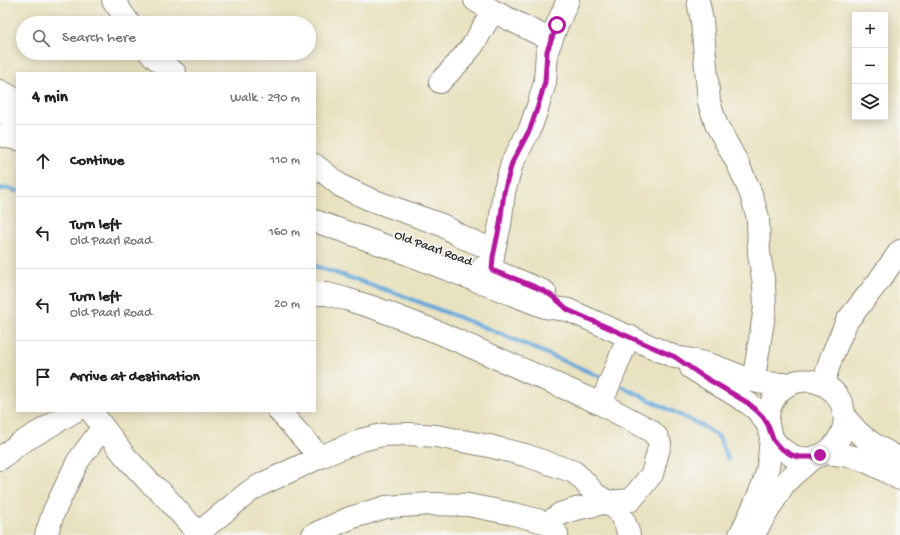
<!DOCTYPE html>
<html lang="en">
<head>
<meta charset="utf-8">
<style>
	:root { --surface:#fff; --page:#f2f2f2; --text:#202124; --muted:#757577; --line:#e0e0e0 }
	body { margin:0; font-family:"Gochi Hand",sans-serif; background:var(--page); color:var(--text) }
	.controls { position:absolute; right:12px; top:12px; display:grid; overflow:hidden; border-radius:0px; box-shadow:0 2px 10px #0003 }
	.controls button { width:36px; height:36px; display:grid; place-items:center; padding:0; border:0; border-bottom:1px solid var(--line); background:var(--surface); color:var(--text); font:20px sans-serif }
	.stop { position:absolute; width:12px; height:12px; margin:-9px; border:3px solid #b5179e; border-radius:50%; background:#fff }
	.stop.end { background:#b5179e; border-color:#fff; box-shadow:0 1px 4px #0008 }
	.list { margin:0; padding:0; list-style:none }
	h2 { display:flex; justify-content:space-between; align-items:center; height:52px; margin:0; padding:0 16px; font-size:17px }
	h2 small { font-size:13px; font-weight:400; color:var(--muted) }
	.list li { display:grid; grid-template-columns:26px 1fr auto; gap:12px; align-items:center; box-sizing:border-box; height:72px; padding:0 16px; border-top:1px solid var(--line) }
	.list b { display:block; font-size:15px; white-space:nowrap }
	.list p { margin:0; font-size:13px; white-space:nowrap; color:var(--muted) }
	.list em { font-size:13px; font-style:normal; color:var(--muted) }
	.icon { flex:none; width:22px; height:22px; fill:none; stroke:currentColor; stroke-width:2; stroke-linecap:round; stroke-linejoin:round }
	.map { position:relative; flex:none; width:900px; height:535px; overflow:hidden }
	.search { position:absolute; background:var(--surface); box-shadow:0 2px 10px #0003; left:16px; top:16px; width:300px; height:44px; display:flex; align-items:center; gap:10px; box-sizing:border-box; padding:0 14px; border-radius:22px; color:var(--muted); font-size:15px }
	.panel { position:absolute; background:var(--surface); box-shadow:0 2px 10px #0003; left:16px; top:72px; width:300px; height:340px; border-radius:0px }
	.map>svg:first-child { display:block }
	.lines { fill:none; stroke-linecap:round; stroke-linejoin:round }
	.stream { stroke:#66a8da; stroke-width:4.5 }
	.minor-casing { stroke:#8a8676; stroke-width:24 }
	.major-casing { stroke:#8a8676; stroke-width:24 }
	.minor { stroke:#fff; stroke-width:22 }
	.major { stroke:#fff; stroke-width:22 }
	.route { stroke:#b5179e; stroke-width:5 }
	.labels { text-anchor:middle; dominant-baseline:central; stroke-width:3.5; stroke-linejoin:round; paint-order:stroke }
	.street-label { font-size:13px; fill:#2b2b2b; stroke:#f6f6f2 }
</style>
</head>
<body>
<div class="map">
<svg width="900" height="535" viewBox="0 0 900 535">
	<rect width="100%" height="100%" fill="#f6f6f2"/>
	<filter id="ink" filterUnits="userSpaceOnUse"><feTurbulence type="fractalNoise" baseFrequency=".025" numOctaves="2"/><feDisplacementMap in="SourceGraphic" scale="8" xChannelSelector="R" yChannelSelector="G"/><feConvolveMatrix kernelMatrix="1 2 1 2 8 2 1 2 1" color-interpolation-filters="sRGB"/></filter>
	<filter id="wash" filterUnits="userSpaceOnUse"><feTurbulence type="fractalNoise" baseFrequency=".012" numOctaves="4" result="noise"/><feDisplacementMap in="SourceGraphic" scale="16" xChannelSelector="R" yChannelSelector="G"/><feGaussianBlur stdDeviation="0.9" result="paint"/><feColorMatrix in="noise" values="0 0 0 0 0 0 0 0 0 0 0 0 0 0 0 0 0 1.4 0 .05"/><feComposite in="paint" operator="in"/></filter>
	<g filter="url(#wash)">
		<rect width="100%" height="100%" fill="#e9e2c0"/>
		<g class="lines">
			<path class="stream" d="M0 189 7 188 17 191
				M315 266 401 295 494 331 601 377
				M623 387 704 427 719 437 728 459"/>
		</g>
	</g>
	<g filter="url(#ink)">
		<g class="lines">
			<g class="minor-casing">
				<path id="minor" d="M113 0 129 23
					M475 0 493 11 551 40
					M698 0 702 21 709 102 716 124 738 164 751 194 758 218 759 253 764 285 765 308 755 371 752 380
					M150 53 166 67 175 73
					M440 82 457 64 473 45 493 11
					M315 165 341 186 369 199 442 225 462 237 494 250 492 264
					M494 250 500 225 504 192 512 163 530 129 538 106 545 82 547 51 557 25 568 0
					M315 294H327L346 299 375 308 440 333 601 404 650 430 657 437 660 444 652 474 631 500 608 502 576 509 560 514 548 523
					M823 384 831 358 847 321 878 282 900 251
					M601 404 629 336
					M91 411 125 456 150 483 160 491 198 533
					M279 411 320 457
					M0 459 17 445 75 411
					M755 532 784 484 792 476 814 457
					M46 535 54 511 78 461 103 427
					M196 535 250 491 262 484 320 457 361 440 382 435 408 434 436 436 489 446 525 455 551 464 574 472 582 479 595 494 608 502 618 511 625 523 629 535
					M313 535 350 518 386 507 431 504 468 505 514 514 548 523 557 534
					M740 535C749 516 761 494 766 475 770 462 770 447 771 434"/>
			</g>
			<g class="major-casing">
				<path id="major" d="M0 91 17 100
					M0 112 17 117
					M0 135 17 139
					M315 221 400 251 545 307 568 310 675 357C688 359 700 361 711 365 727 370 742 378 758 382 768 384 778 384 789 384
					M483 267 515 279 545 292
					M691 368 748 403 756 409 768 425
					M845 416C845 449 811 471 783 450 750 425 775 371 816 382 828 385 838 394 842 405 844 409 843 414 845 417 848 421 852 425 855 429 868 443 884 450 900 459
					M825 453C837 454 849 455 860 459 874 464 887 472 900 479"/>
			</g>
			<use href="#minor" class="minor"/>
			<use href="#major" class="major"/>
		</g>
	</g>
	<g class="lines" filter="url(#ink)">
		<path class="route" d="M557 25 547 51 545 82 538 106 530 129 512 163 504 192 500 224 493 257 492 270C509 277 527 283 544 291 553 296 561 303 568 310L675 357 701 375 748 403 756 410 763 417 768 425 770 431 774 441 779 447 785 451 792 455 799 457H814L820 455"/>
	</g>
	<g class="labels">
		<g class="street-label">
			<text transform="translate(433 249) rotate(20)">Old Paarl Road</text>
		</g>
	</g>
</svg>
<div class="controls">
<button>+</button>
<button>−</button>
<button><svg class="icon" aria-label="layers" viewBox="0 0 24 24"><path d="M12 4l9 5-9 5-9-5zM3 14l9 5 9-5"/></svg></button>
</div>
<div class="stop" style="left:557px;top:25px"></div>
<div class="stop end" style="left:820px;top:455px"></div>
<div class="search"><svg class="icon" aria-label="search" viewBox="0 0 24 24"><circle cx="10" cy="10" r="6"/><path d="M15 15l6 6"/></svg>Search here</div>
<section class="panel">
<h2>4 min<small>Walk · 290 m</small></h2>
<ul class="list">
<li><svg class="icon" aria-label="ahead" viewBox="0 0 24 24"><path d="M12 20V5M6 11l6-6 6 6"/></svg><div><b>Continue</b></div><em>110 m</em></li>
<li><svg class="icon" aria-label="left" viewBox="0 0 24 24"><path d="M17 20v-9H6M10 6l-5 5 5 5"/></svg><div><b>Turn left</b><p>Old Paarl Road</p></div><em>160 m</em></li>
<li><svg class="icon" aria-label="left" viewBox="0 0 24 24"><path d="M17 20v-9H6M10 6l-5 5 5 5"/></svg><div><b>Turn left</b><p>Old Paarl Road</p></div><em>20 m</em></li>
<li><svg class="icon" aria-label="arrive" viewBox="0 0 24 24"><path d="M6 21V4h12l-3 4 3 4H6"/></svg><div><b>Arrive at destination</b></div></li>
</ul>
</section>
</div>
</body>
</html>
